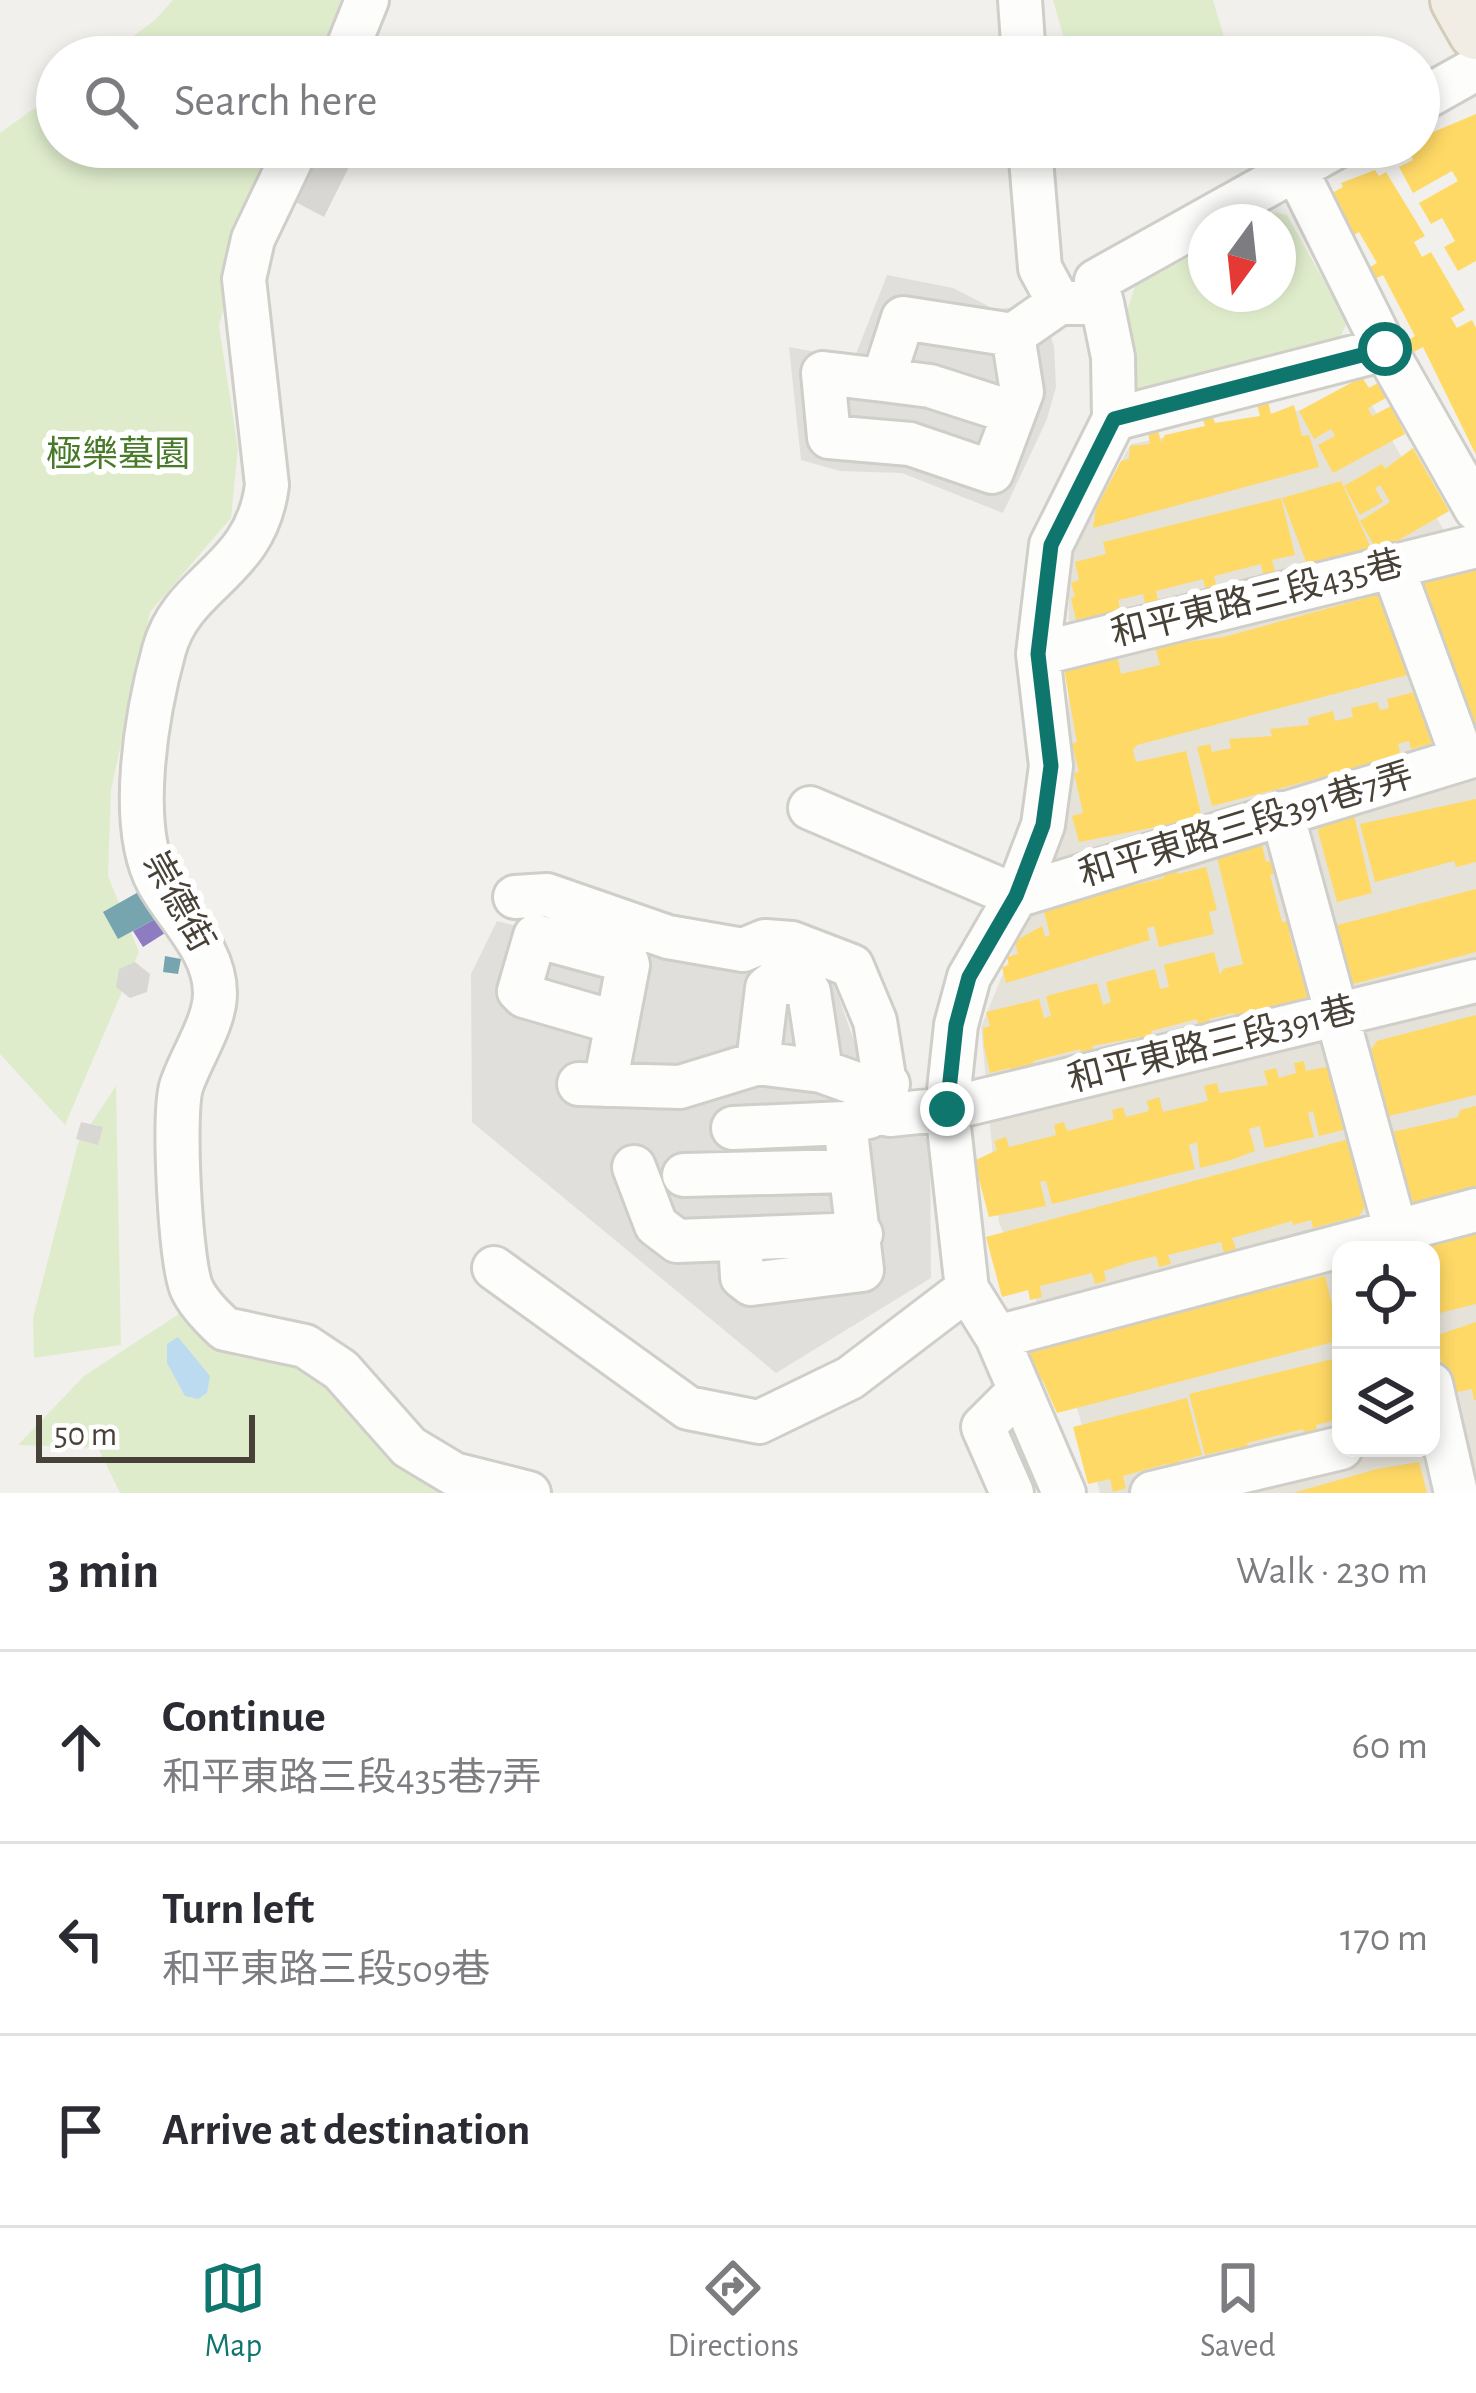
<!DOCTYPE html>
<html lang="en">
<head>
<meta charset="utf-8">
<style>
	:root { --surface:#fff; --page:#f2f2f3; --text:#2b2b33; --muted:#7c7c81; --line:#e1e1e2; --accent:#0f766e }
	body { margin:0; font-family:"Alegreya Sans","Noto Sans TC",sans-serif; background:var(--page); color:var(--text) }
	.controls { position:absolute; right:36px; bottom:36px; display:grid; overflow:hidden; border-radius:24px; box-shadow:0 6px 18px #0003 }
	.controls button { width:108px; height:108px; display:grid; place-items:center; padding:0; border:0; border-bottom:3px solid var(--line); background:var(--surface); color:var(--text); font:60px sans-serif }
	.compass { position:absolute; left:1188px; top:204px; width:108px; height:108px; border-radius:50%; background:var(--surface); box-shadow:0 6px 18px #0003; rotate:195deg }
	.scale { position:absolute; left:36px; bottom:30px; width:219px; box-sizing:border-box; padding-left:12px; border:6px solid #484137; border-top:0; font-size:33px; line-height:42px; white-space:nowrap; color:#484137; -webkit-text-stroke:9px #fff; paint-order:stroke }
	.stop { position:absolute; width:36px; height:36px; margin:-27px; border:9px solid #0f766e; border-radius:50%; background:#fff }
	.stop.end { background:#0f766e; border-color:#fff; box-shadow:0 3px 12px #0008 }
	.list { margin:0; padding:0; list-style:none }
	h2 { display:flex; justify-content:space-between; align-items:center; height:156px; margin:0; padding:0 48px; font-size:51px }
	h2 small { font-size:39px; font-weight:400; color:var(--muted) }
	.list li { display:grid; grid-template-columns:78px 1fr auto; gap:36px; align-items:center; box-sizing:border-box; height:192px; padding:0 48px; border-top:3px solid var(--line) }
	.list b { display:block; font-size:45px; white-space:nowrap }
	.list p { margin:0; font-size:39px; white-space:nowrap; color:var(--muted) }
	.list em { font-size:39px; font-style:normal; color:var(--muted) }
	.icon { flex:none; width:66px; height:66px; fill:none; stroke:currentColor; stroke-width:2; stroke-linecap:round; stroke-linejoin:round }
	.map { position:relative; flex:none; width:1476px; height:1493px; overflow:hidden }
	.search { position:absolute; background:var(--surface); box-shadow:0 6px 18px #0003; left:36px; right:36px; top:36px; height:132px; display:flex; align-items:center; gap:30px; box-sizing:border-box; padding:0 42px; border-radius:66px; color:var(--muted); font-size:45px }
	.sheet { height:732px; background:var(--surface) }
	nav { display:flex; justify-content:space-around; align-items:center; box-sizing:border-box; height:168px; border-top:3px solid var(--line); background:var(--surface); font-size:33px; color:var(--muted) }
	nav a { display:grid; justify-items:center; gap:6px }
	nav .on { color:var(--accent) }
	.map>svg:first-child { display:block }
	.residential { fill:#e5e2d9; fill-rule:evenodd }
	.green { fill:#dfeccc }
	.parking { fill:#e1dfdb }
	.water { fill:#bcdbf0 }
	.homes { fill:#ffd966 }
	.offices { fill:#8e7cc3 }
	.public { fill:#76a5af }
	.building { fill:#d9d7d3 }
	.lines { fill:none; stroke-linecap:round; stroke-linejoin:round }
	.minor-casing { stroke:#cfcec9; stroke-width:48 }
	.major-casing { stroke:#d3ccb9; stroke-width:60 }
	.minor { stroke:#fdfdfc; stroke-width:42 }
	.major { stroke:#f2ede4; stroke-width:54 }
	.route { stroke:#0f766e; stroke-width:15 }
	.labels { text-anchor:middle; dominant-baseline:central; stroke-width:12; stroke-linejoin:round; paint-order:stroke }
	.park-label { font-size:36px; fill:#487a29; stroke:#fff }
	.street-label { font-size:36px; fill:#484137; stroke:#fff }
</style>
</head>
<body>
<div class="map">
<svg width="1476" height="1493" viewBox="0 0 1476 1493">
	<rect width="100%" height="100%" fill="#f1f0ec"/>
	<path class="residential" d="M1367 397 1476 586V1493H1100L1064 1359 999 1223 981 1027 1068 816 1069 554 1131 444ZM1341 1250H1431V1448H1341Z"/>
	<path class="green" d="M173 0H348L324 57H105L155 20Z
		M1053 0H1213L1230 57H1040L1067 49Z
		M57 92V147H283L242 238 219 326 238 449 231 518 150 612 111 790 108 876 139 952 65 1125 0 1054V133Z
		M1273 212 1287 215 1347 322 1337 345 1138 393 1127 311 1135 286 1206 248V294H1278V222H1254Z
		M116 1086 121 1345 34 1358 33 1318 78 1143Z
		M182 1312 237 1357 273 1354 305 1361 468 1493H120L98 1448 18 1445 84 1376Z"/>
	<path class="parking" d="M887 275 953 288 994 309 1040 306 1054 346 1056 387 1047 419 1003 513 902 473 840 471 801 460 789 347 854 359Z
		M497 921 621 952 833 981 862 1064 930 1143 931 1278 776 1373 472 1122 471 974Z"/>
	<path class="water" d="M178 1337 210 1376 207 1393 198 1399 185 1396 167 1363V1344Z"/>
	<path class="homes" d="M1476 114V261L1458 271 1444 247 1455 241 1442 218 1431 224 1419 203 1458 181 1452 171 1413 193 1399 167 1413 160 1407 147H1419V138Z
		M1375 170 1379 176 1386 172 1425 236 1414 242 1422 257 1431 252 1465 310 1451 318 1457 328 1472 320 1476 328V455L1423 347 1410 354 1404 343 1415 336 1383 275 1371 281 1365 270 1377 263 1359 232 1347 239 1328 204 1336 200 1332 193 1343 187 1341 183Z
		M1362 377 1369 388 1378 383 1386 398 1368 408 1372 416 1391 406 1405 434 1333 473 1318 445 1335 436 1331 429 1314 439 1299 411Z
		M1268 401 1271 414 1294 405 1302 436 1309 435 1319 467 1093 528 1096 509 1121 461 1129 459 1130 446 1150 444 1148 432 1158 430 1161 442 1165 435 1205 426 1202 418 1212 415 1215 423 1260 416 1257 404Z
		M1413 448 1449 511 1378 552 1360 521 1390 502 1380 485 1375 488 1383 502 1360 515 1344 486 1382 464 1385 469Z
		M1341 481 1371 548 1308 567 1282 498Z
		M1281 498 1295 555 1272 560 1276 574 1264 577 1261 564 1214 576 1217 588 1206 591 1203 579 1156 591 1159 605 1146 608 1143 594 1118 600 1122 617 1077 624 1071 598 1075 597 1071 583 1079 580 1075 562 1106 554 1103 542Z
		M1476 565V745L1435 620 1428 622 1418 579Z
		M1402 588 1423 671 1137 745 1133 750 1136 762 1186 751 1202 818 1079 842 1072 816 1083 813 1074 773 1079 772 1072 744 1077 742 1064 669 1117 656 1121 674 1160 665 1155 646 1224 637Z
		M1426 689 1441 741 1411 749 1409 741 1398 744 1401 757 1212 806 1197 747 1210 744 1212 752 1231 748 1229 739 1272 736 1270 729 1309 725 1308 718 1333 711 1335 721 1353 717 1351 708 1377 702 1380 710 1389 708 1387 699Z
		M1476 799V862L1456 867 1454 861 1375 882 1360 824Z
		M1354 815 1372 893 1337 902 1318 831 1323 823Z
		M1260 837 1266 862 1279 859 1282 870 1270 875 1282 922 1295 919 1297 930 1289 932 1295 955 1303 953 1313 992 1298 1008 1238 1024 1234 1013 1209 1019 1212 1030 1201 1033 1197 1019 1151 1031 1155 1045 1143 1048 1140 1037 1092 1046 1096 1060 1084 1063 1080 1049 1033 1061 1037 1075 1011 1073 1010 1068 990 1073 984 1046 983 1028 990 1026 986 1012 1039 999 1044 1018 1051 1016 1046 996 1097 983 1103 1005 1111 1002 1106 982 1155 969 1160 989 1169 987 1164 965 1214 952 1220 975 1223 969 1243 964 1215 849Z
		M1174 861 1178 874 1206 867 1217 910 1209 912 1214 934 1159 947 1154 926 1147 928 1150 940 1006 983 1002 967 1009 965 1007 957 1018 954 1015 941 1042 926 1045 937 1050 935 1042 904 1133 874 1135 885 1164 878 1161 865Z
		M1476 889V952L1353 984 1348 980 1334 926Z
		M1476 1015V1095L1381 1118 1366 1057 1377 1041Z
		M1304 1061 1306 1071 1331 1066 1347 1129 1319 1136 1313 1111 1308 1113 1314 1137 1265 1148 1260 1126 1249 1129 1255 1151 1231 1160 1200 1168 1197 1142 1189 1145 1195 1169 1052 1204 1046 1181 1040 1182 1046 1206 989 1217 974 1161 997 1150 994 1141 1006 1137 1009 1147 1056 1135 1054 1125 1064 1122 1067 1131 1114 1119 1112 1110 1123 1107 1126 1117 1149 1111 1147 1101 1159 1097 1163 1112 1208 1101 1204 1086 1217 1083 1219 1093 1268 1085 1264 1071 1276 1068 1279 1078 1296 1073 1294 1063Z
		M1476 1106V1190L1418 1205 1399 1195 1384 1134 1458 1117 1460 1110Z
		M1349 1139 1366 1205 1359 1216 1313 1228 1311 1220 1293 1225 1292 1221 1232 1238 1236 1249 1224 1253 1221 1242 1168 1255 1171 1264 1159 1267 1156 1256 1131 1262 1104 1271 1106 1281 1095 1284 1092 1273 1040 1286 1042 1297 1030 1300 1028 1290 1002 1297 986 1237Z
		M1469 1229 1476 1233V1304L1432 1315 1431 1250 1423 1245Z
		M1301 1272 1303 1281 1325 1276 1341 1340 1057 1413 1042 1379 1037 1381 1028 1351 1033 1339 1268 1279 1270 1290 1293 1284 1290 1274Z
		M1476 1322V1400H1474L1472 1389 1449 1394 1435 1336Z
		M1341 1357V1419L1316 1425 1319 1439 1307 1443 1303 1429 1247 1443 1251 1456 1238 1460 1235 1448 1205 1455 1189 1394Z
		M1187 1398 1202 1455 1179 1461 1182 1474 1170 1477 1166 1464 1123 1476 1126 1488 1113 1492 1110 1479 1088 1484 1073 1427Z
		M1419 1462 1427 1493H1293L1377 1469Z"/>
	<path class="offices" d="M157 918 165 933 143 947 133 931Z"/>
	<path class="public" d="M142 890 157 918 118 939 103 912Z
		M165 956 181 959 178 974 163 972Z"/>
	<path class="building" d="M311 147H359L324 217 286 197Z
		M135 962 150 974 147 992 130 998 116 987 119 969Z
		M81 1122 103 1127 98 1145 76 1139Z"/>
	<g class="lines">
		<g class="minor-casing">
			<path id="minor" d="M1020 0 1024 57
				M344 57 367 0
				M1419 101 1476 69
				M297 147 253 239 244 279 267 485C256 573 183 580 164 650 147 712 127 824 158 882 178 918 215 950 215 993 215 1024 190 1058 181 1087 173 1117 180 1257 191 1287 197 1302 213 1318 225 1329L305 1346 341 1370 409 1447 454 1474 529 1493
				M1030 147 1040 268 1059 303H1102L1113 357 1114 419 1051 545 1038 654 1051 766 1043 825 1016 896 969 977 956 1025 947 1109 967 1289 997 1337 1064 1493
				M1296 170 1385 349 1476 509
				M1102 303 1096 281 1336 147
				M1013 335 1022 392 992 472 910 444 829 437 823 373 883 380 903 318 1013 335 1059 303
				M883 380 930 386 1014 413
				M1114 419 1385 349
				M1392 565 1463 759
				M1038 654 1476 546
				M810 808 1016 896 1476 755
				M1282 813 1401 1250
				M515 897 547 895 668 937 743 950 765 941 792 943 852 966 875 1021 890 1115 947 1109 1476 981
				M758 1063 767 988 777 980 804 985 809 992 821 1071
				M579 1084 680 1087 758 1063 821 1071 860 1085 888 1084
				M605 1085 628 965 627 961 535 936 519 991 524 996 617 1023
				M733 1128 845 1123 869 1117
				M634 1167 656 1225 677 1241 861 1234
				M684 1175 850 1171
				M740 1239 742 1277 751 1284 862 1270 845 1123
				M494 1268 688 1408 759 1422 850 1378 967 1289
				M997 1337 1476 1210
				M1431 1384 1456 1493
				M1012 1493 983 1427 1020 1390
				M1152 1493 1341 1448"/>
		</g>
		<g class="major-casing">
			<path id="major" d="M1458 0 1476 32"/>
		</g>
		<use href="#minor" class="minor"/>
		<use href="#major" class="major"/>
	</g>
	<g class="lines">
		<path class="route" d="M947 1109 956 1025 969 977 1016 896 1043 825 1051 766 1038 654 1051 545 1114 419 1385 349"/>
	</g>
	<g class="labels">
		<g class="park-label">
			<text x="118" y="455">極樂墓園</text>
		</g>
		<g class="street-label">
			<text transform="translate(1257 599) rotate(-14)">和平東路三段435巷</text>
			<text transform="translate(1246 825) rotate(-17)">和平東路三段391巷7弄</text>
			<text transform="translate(178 902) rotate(61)">崇德街</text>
			<text transform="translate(1212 1045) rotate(-14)">和平東路三段391巷</text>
		</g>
	</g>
</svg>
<div class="controls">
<button><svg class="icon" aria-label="locate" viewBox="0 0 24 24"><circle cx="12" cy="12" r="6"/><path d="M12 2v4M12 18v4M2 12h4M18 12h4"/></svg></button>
<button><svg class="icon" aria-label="layers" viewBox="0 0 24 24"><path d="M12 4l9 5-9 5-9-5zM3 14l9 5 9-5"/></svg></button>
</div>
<svg class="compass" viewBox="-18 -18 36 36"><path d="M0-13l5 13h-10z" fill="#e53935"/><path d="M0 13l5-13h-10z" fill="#7c7c81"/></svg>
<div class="scale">50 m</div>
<div class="stop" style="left:1385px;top:349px"></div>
<div class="stop end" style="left:947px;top:1109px"></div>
<div class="search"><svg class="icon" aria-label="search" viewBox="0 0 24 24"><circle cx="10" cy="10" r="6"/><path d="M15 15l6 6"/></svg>Search here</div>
</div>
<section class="sheet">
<h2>3 min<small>Walk · 230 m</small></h2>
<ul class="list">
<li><svg class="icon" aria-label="ahead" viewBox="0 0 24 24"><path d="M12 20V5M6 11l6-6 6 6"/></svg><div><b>Continue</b><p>和平東路三段435巷7弄</p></div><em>60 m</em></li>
<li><svg class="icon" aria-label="left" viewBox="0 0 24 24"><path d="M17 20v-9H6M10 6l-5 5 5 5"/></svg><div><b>Turn left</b><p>和平東路三段509巷</p></div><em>170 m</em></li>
<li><svg class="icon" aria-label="arrive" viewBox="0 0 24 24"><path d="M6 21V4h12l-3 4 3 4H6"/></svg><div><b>Arrive at destination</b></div></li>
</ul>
</section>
<nav>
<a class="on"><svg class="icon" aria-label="map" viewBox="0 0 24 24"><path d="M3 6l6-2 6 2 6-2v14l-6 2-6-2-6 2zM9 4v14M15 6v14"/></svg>Map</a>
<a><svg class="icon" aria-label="directions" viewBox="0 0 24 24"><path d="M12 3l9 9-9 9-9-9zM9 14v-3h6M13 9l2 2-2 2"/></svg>Directions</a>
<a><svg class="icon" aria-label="saved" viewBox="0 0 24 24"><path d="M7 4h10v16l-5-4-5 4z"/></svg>Saved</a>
</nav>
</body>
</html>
